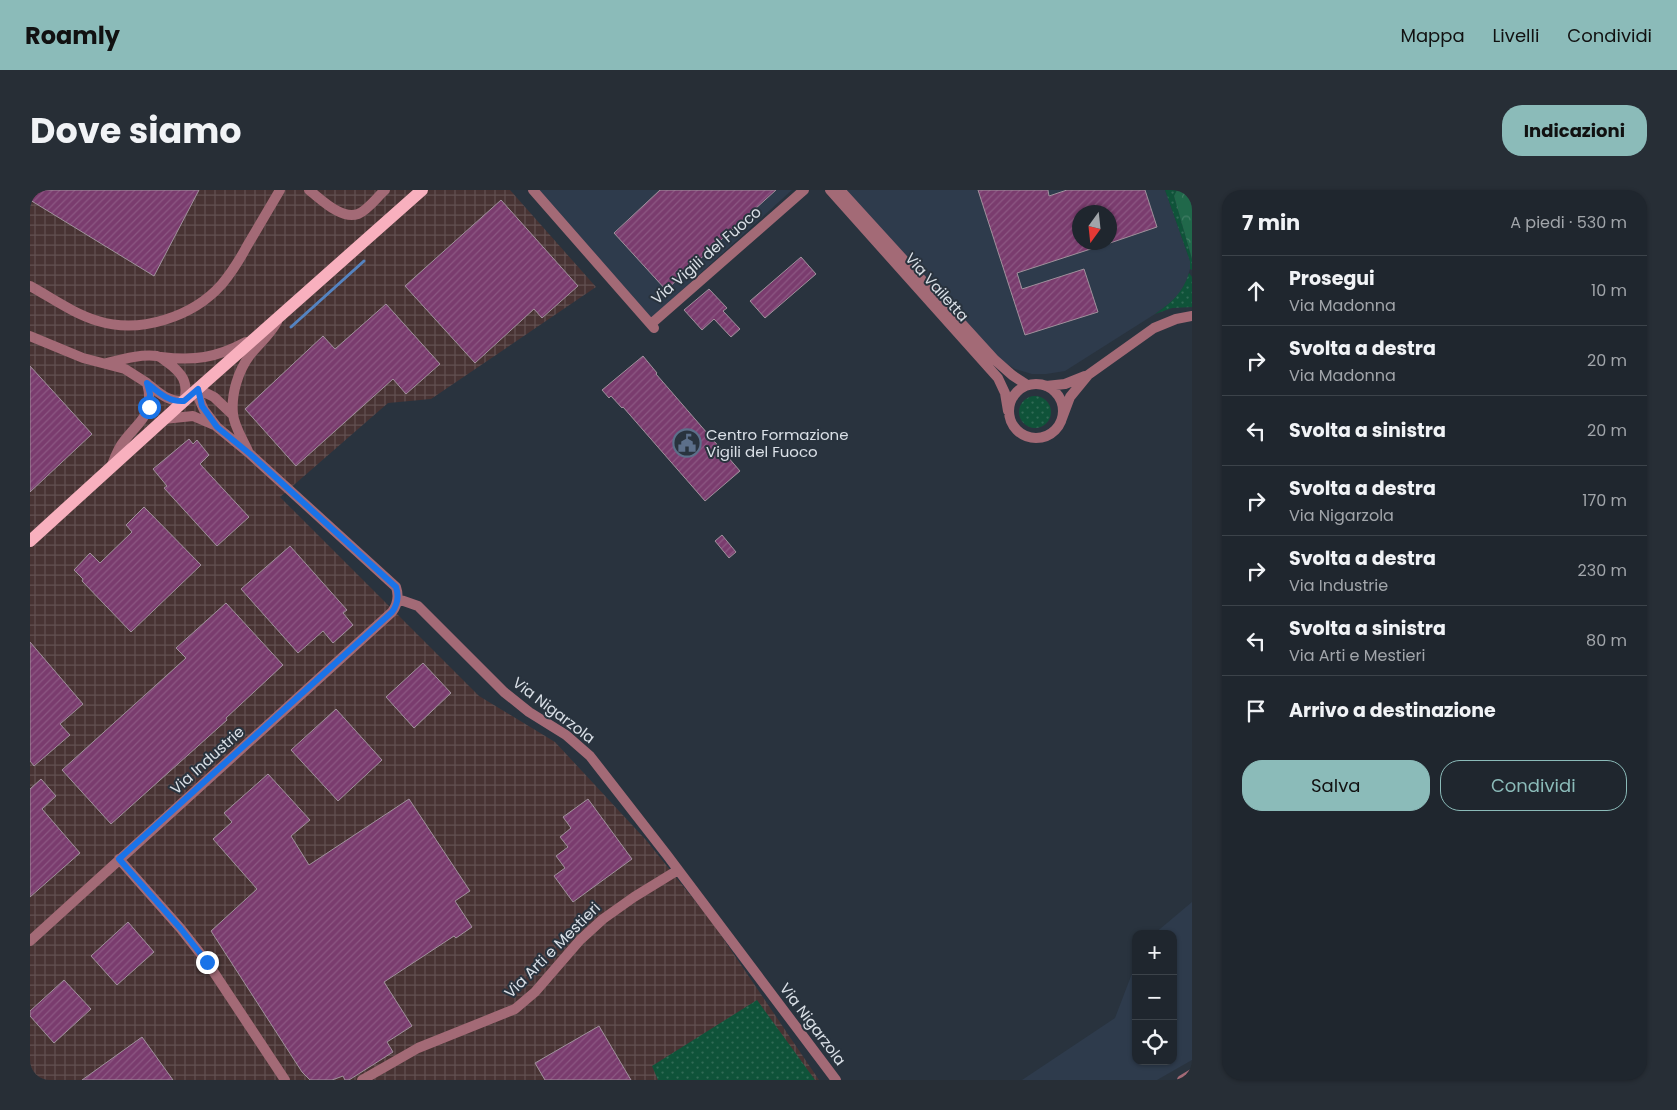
<!DOCTYPE html>
<html lang="it">
<head>
<meta charset="utf-8">
<style>
	:root { --surface:#1f262e; --page:#272e36; --text:#f1f3f6; --muted:#a1a5aa; --line:#3c434a; --accent:#8bbbb9 }
	body { margin:0; font-family:Poppins,sans-serif; background:var(--page); color:var(--text) }
	.controls { position:absolute; right:15px; bottom:15px; display:grid; overflow:hidden; border-radius:10px; box-shadow:0 1px 4px #0004 }
	.controls button { width:45px; height:45px; display:grid; place-items:center; padding:0; border:0; border-bottom:1px solid var(--line); background:var(--surface); color:var(--text); font:25px sans-serif }
	.compass { position:absolute; left:1042px; top:15px; width:45px; height:45px; border-radius:50%; background:var(--surface); box-shadow:0 1px 4px #0004; rotate:195deg }
	.stop { position:absolute; width:15px; height:15px; margin:-11px; border:4px solid #1a73e8; border-radius:50%; background:#fff }
	.stop.end { background:#1a73e8; border-color:#fff; box-shadow:0 1px 5px #0008 }
	.list { margin:0; padding:0; list-style:none }
	h2 { display:flex; justify-content:space-between; align-items:center; height:65px; margin:0; padding:0 20px; font-size:21px }
	h2 small { font-size:16px; font-weight:400; color:var(--muted) }
	.list li { display:grid; grid-template-columns:32px 1fr auto; gap:15px; align-items:center; box-sizing:border-box; height:70px; padding:0 20px; border-top:1px solid var(--line) }
	.list b { display:block; font-size:19px; white-space:nowrap }
	.list p { margin:0; font-size:16px; white-space:nowrap; color:var(--muted) }
	.list em { font-size:16px; font-style:normal; color:var(--muted) }
	.actions { display:flex; gap:10px; padding:15px 20px }
	.actions a { flex:1; padding:11px 0; border:1px solid var(--accent); border-radius:20px; text-align:center; font-size:18px; color:var(--accent) }
	.actions .main { background:var(--accent); color:#111 }
	.icon { flex:none; width:28px; height:28px; fill:none; stroke:currentColor; stroke-width:2; stroke-linecap:round; stroke-linejoin:round }
	.map { position:relative; flex:none; width:1162px; height:890px; overflow:hidden; border-radius:20px }
	header { display:flex; align-items:center; gap:30px; box-sizing:border-box; height:70px; padding:0 25px; background:var(--accent); color:#111 }
	header strong { font-size:24px }
	nav { display:flex; gap:28px; margin-inline-start:auto; font-size:18px }
	.intro { display:flex; align-items:center; justify-content:space-between; box-sizing:border-box; height:120px; padding:0 30px }
	h1 { margin:0; font-size:35px }
	.button { padding:12px 22px; border-radius:20px; background:var(--accent); color:#111; font-size:18px; font-weight:700 }
	main { display:flex; gap:30px; padding:0 30px }
	aside { flex:1; background:var(--surface); border-radius:20px; box-shadow:0 1px 4px #0004 }
	.map>svg:first-child { display:block }
	.built { fill:#2e3b4c; fill-rule:evenodd }
	.industrial { fill:url(#industrial-grid) }
	.grass { fill:url(#grass-dots) }
	.forest { fill:url(#forest-crowns) }
	.lines { fill:none; stroke-linecap:round; stroke-linejoin:round }
	.stream { stroke:#5483c1; stroke-width:3 }
	.building { fill:url(#building-hatch); stroke:#a0919c }
	.minor { stroke:#a36a76; stroke-width:10 }
	.tertiary { stroke:#a36a76; stroke-width:10 }
	.primary { stroke:#f8b0be; stroke-width:12 }
	.route { stroke:#1a73e8; stroke-width:6 }
	.labels { text-anchor:middle; dominant-baseline:central; stroke-width:4; stroke-linejoin:round; paint-order:stroke }
	.street-label { font-size:15px; fill:#dae0e7; stroke:#29333e }
	.poi-label { font-size:15px; fill:#dae0e7; stroke:#29333e; text-anchor:start }
</style>
</head>
<body>
<header>
<strong>Roamly</strong>
<nav><a>Mappa</a><a>Livelli</a><a>Condividi</a></nav>
</header>
<div class="intro"><h1>Dove siamo</h1><a class="button">Indicazioni</a></div>
<main>
<div class="map">
<svg width="1162" height="890" viewBox="0 0 1162 890">
	<defs>
		<pattern id="industrial-grid" width="8" height="8" patternUnits="userSpaceOnUse" patternTransform="scale(1.25)"><rect width="8" height="8" fill="#483333"/><path d="M0 4h8M4 0v8" fill="none" stroke="#625051"/></pattern>
		<pattern id="grass-dots" width="8" height="8" patternUnits="userSpaceOnUse" patternTransform="scale(1.25)"><rect width="8" height="8" fill="#0f5339"/><path d="M2 2h.1M6 6h.1" fill="none" stroke="#316b56" stroke-width="1.8" stroke-linecap="round"/></pattern>
		<pattern id="forest-crowns" width="20" height="18" patternUnits="userSpaceOnUse" patternTransform="scale(1.25)"><rect width="20" height="18" fill="#20684a"/><path d="M2 6a3 3 0 1 1 6 0M12 15a3 3 0 1 1 6 0" fill="none" stroke="#407d64"/></pattern>
		<pattern id="building-hatch" width="6" height="6" patternUnits="userSpaceOnUse" patternTransform="scale(1.25)"><rect width="6" height="6" fill="#7a3c6e"/><path d="M-1 1l2-2M0 6l6-6M5 7l2-2" fill="none" stroke="#8c5883"/></pattern>
	</defs>
	<rect width="100%" height="100%" fill="#29333e"/>
	<path class="built" d="M507 0H762L620 129Z
		M814 0H1135L1160 71V79L1156 92 1149 104 1139 114 1125 124 1035 181 1016 184H1002L985 179 969 169ZM1050 22H1080V52H1050Z
		M1162 712V870L1127 890H992L1085 828 1106 773V871H1143V744H1124Z"/>
	<path class="industrial" d="M0 0H480L566 97 401 209 358 213 250 307 449 506 525 552 616 650 682 732 789 890H0Z"/>
	<path class="grass" d="M1135 0H1147L1144 6 1162 69V80L1160 79V71Z
		M1159 83 1162 87V117L1142 118 1125 124C1141 113 1153 103 1159 83Z
		M989 222a16 16 0 1 1 32 0a16 16 0 1 1-32 0Z
		M727 810 785 890H628L622 876Z"/>
	<path class="forest" d="M1147 0H1159L1162 7V69L1144 6Z"/>
	<g class="lines">
		<path class="stream" d="M261 137 334 71"/>
	</g>
	<path class="building" d="M0 0H169L124 86 0 10Z
		M630 0H746L636 100 584 43Z
		M948 0H1018L1019 6 1037 0H1115L1127 37 1080 53V22H1050V52H1075L1076 54 987 83 992 99 1054 79 1068 122 995 145Z
		M471 10 548 96 512 128 504 119 445 173 375 96Z
		M771 67 786 84 735 128 720 111Z
		M679 99 697 118 693 121 710 139 701 147 684 129 672 140 654 120Z
		M356 114 410 174 376 204 363 189 266 276 215 219 293 146 305 159Z
		M613 166 627 183 626 184 710 281 675 311 593 217 592 218 581 206 579 208 572 200Z
		M0 176 62 244 0 302Z
		M159 249 163 254 167 250 179 265 170 274 219 327 187 356 134 298 137 296 123 279Z
		M114 317 171 375 101 442 52 391 53 389 44 380 60 363 70 373 102 342 96 335Z
		M692 345 706 362 699 368 685 351Z
		M260 356 317 420 313 423 323 435 303 453 293 441 268 463 211 399Z
		M196 413 253 475 196 528 197 530 81 634 32 580 156 468 146 458Z
		M0 452 53 514 30 534 40 545 4 576 0 571Z
		M393 473 421 503 384 538 356 507Z
		M306 519 352 570 308 611 261 560Z
		M238 584 280 630 261 646 279 675 379 609 440 701 425 711 442 737 426 748 424 746 354 792 382 836 357 852 363 862 319 890H315L313 886 302 890H280L272 882 181 741 227 699 183 649 202 632 194 623Z
		M11 589 26 606 12 619 50 663 0 707V599Z
		M558 609 602 669 543 712 524 686 535 678 526 666 538 657 530 647 541 638 533 627Z
		M98 732 124 762 87 795 61 766Z
		M34 790 61 819 24 853 0 826V821Z
		M569 836 601 890H515L505 873Z
		M112 847 143 890H52Z"/>
	<g class="lines">
		<path class="minor" d="M279 0C291 9 311 30 328 24 338 20 347 7 355 0
			M503 0 624 138
			M800 0 968 188 975 203 978 221
			M810 0 965 170 982 185 997 195
			M0 96C22 108 44 124 68 131 110 144 163 127 192 94 202 82 210 69 217 56 228 37 239 19 250 0
			M621 134 774 0
			M0 146 53 168 95 179 117 193C125 224 111 229 94 251 88 258 85 267 82 275
			M131 167C164 171 186 168 216 152
			M77 173C93 169 111 164 127 166 131 167 134 170 137 172 152 183 159 192 154 211 138 212 128 202 117 193
			M979 221a27 27 0 1 1 54 0a27 27 0 1 1-54 0Z
			M1016 196 1035 194 1055 186
			M168 199 184 207 203 225
			M134 229 163 226 184 235
			M1031 231 1040 207 1058 185 1124 138 1146 129 1162 126
			M218 261C213 250 204 236 203 224 201 204 208 181 220 165 229 154 240 145 247 132
			M368 409 388 416 474 502 499 522 536 545 560 566 637 665 806 890
			M89 669 151 739 177 772 255 890
			M0 751 362 422C368 414 369 406 366 397L220 264 187 237 174 220 169 209 168 199
			M332 890 388 858 485 819 505 802 550 750 573 729 604 707 648 680"/>
		<path class="tertiary" d="M1152 890 1162 884"/>
		<path class="primary" d="M0 351 154 211 392 0"/>
	</g>
	<g class="lines">
		<path class="route" d="M119 217 120 204 117 193C128 202 138 212 154 211L168 199 172 216 187 237 220 264 366 397C369 406 368 414 362 422L89 669 151 739 177 772"/>
	</g>
	<defs>
		<g id="civic-ring" transform="scale(1.4375)"><circle r="9.5" fill="#29333e" stroke="#5c6f8a" stroke-width="1.5"/><path d="M-.6-6.5H3V-4.5H.6V-3L4-1V1h2V6H-6V1h2V-1L-.6-3ZM-1.2 2.5V6h2.4V2.5Z" fill="#5c6f8a"/></g>
	</defs>
	<g fill-rule="evenodd">
		<use href="#civic-ring" x="657" y="253"/>
	</g>
	<g class="labels">
		<g class="street-label">
			<text transform="translate(676 65) rotate(-41)">Via Vigili del Fuoco</text>
			<text transform="translate(907 97) rotate(48)">Via Vailetta</text>
			<text transform="translate(524 520) rotate(37)">Via Nigarzola</text>
			<text transform="translate(177 570) rotate(-42)">Via Industrie</text>
			<text transform="translate(522 760) rotate(-45)">Via Arti e Mestieri</text>
			<text transform="translate(783 834) rotate(53)">Via Nigarzola</text>
		</g>
		<g class="poi-label">
			<text x="676" y="244">Centro Formazione<tspan x="676" dy="17">Vigili del Fuoco</tspan></text>
		</g>
	</g>
</svg>
<div class="controls">
<button>+</button>
<button>−</button>
<button><svg class="icon" aria-label="locate" viewBox="0 0 24 24"><circle cx="12" cy="12" r="6"/><path d="M12 2v4M12 18v4M2 12h4M18 12h4"/></svg></button>
</div>
<svg class="compass" viewBox="-18 -18 36 36"><path d="M0-13l5 13h-10z" fill="#e53935"/><path d="M0 13l5-13h-10z" fill="#a1a5aa"/></svg>
<div class="stop" style="left:119px;top:217px"></div>
<div class="stop end" style="left:177px;top:772px"></div>
</div>
<aside>
<h2>7 min<small>A piedi · 530 m</small></h2>
<ul class="list">
<li><svg class="icon" aria-label="ahead" viewBox="0 0 24 24"><path d="M12 20V5M6 11l6-6 6 6"/></svg><div><b>Prosegui</b><p>Via Madonna</p></div><em>10 m</em></li>
<li><svg class="icon" aria-label="right" viewBox="0 0 24 24"><path d="M7 20v-9h11M14 6l5 5-5 5"/></svg><div><b>Svolta a destra</b><p>Via Madonna</p></div><em>20 m</em></li>
<li><svg class="icon" aria-label="left" viewBox="0 0 24 24"><path d="M17 20v-9H6M10 6l-5 5 5 5"/></svg><div><b>Svolta a sinistra</b></div><em>20 m</em></li>
<li><svg class="icon" aria-label="right" viewBox="0 0 24 24"><path d="M7 20v-9h11M14 6l5 5-5 5"/></svg><div><b>Svolta a destra</b><p>Via Nigarzola</p></div><em>170 m</em></li>
<li><svg class="icon" aria-label="right" viewBox="0 0 24 24"><path d="M7 20v-9h11M14 6l5 5-5 5"/></svg><div><b>Svolta a destra</b><p>Via Industrie</p></div><em>230 m</em></li>
<li><svg class="icon" aria-label="left" viewBox="0 0 24 24"><path d="M17 20v-9H6M10 6l-5 5 5 5"/></svg><div><b>Svolta a sinistra</b><p>Via Arti e Mestieri</p></div><em>80 m</em></li>
<li><svg class="icon" aria-label="arrive" viewBox="0 0 24 24"><path d="M6 21V4h12l-3 4 3 4H6"/></svg><div><b>Arrivo a destinazione</b></div></li>
</ul>
<div class="actions"><a class="main">Salva</a><a>Condividi</a></div>
</aside>
</main>
</body>
</html>
